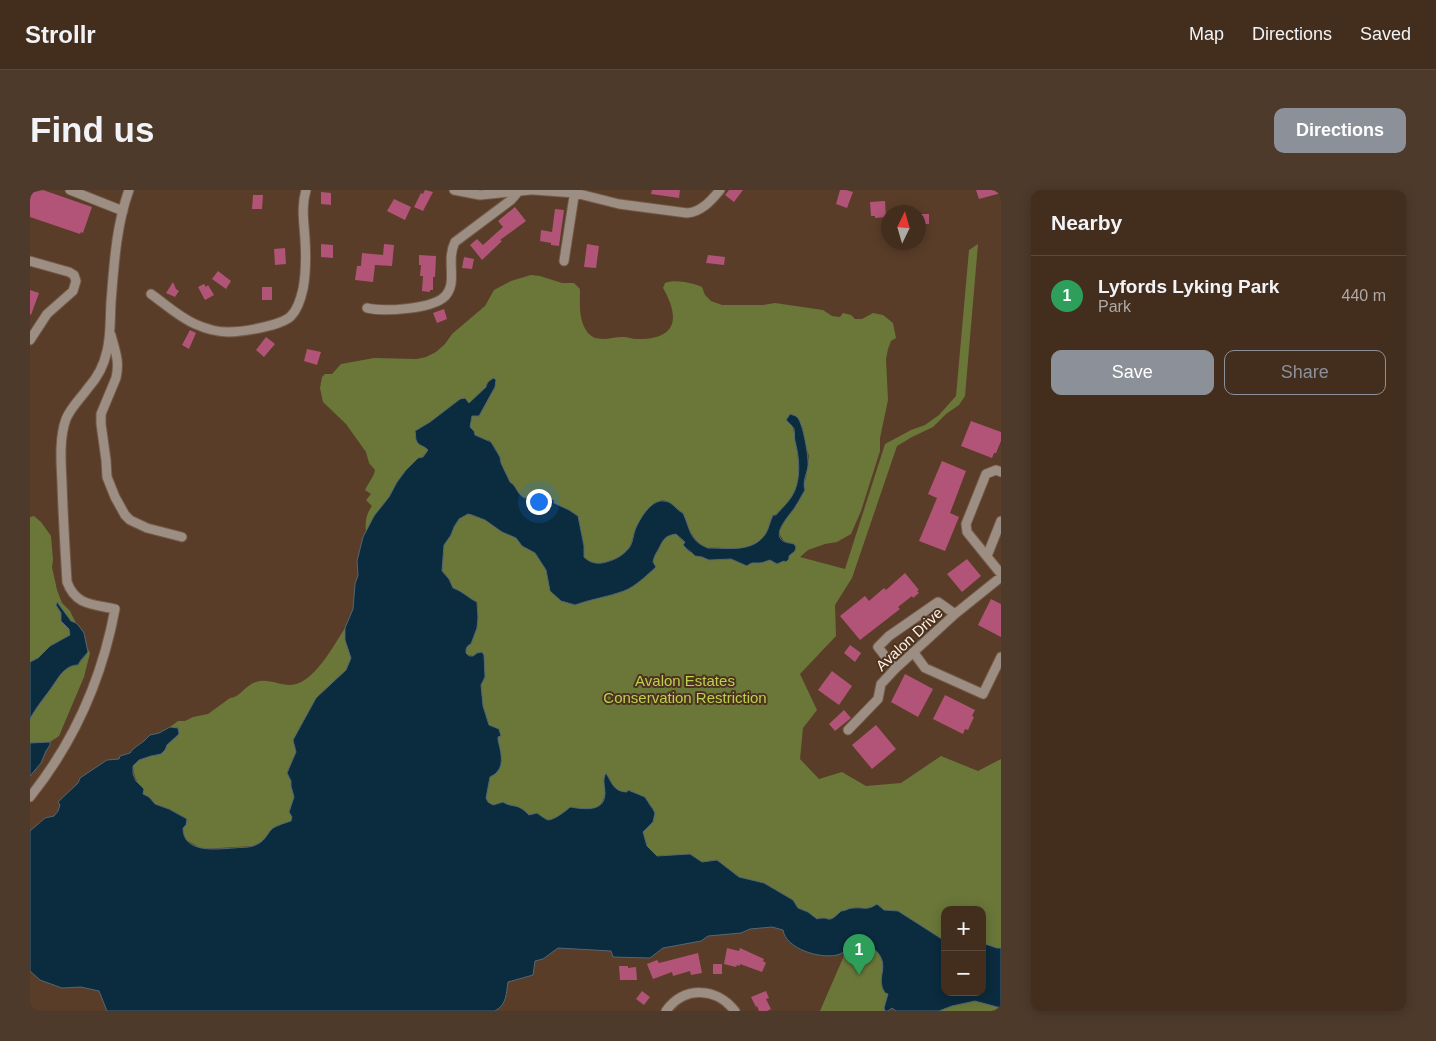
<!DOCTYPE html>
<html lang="en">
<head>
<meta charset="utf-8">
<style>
	:root { --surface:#432e1e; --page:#4d3a2b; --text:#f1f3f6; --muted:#afa8a4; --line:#5b4a3c; --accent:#8c9099 }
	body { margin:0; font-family:Arial,sans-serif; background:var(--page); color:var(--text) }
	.controls { position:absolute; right:15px; bottom:15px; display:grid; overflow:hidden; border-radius:10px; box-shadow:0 2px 12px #0003 }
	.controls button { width:45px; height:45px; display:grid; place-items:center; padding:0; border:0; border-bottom:1px solid var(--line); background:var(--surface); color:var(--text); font:25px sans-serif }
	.compass { position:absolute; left:851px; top:15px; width:45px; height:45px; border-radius:50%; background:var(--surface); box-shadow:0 2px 12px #0003; rotate:5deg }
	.you { position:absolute; left:508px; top:311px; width:18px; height:18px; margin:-12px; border:4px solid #fff; border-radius:50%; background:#1a73e8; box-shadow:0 0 0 8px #1a73e833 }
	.badge { display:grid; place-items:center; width:32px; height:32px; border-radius:50%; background:var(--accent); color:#fff; font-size:16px; font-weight:700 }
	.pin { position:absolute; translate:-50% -41px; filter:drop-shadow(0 1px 2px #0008) }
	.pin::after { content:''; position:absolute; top:26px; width:18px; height:15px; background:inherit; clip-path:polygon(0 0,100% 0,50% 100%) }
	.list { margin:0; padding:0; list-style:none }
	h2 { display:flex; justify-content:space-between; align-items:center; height:65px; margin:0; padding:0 20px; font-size:21px }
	h2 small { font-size:16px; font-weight:400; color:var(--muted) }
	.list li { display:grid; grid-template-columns:32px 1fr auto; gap:15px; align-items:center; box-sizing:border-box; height:80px; padding:0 20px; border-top:1px solid var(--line) }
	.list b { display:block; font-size:19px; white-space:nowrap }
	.list p { margin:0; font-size:16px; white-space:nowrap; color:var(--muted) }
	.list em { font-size:16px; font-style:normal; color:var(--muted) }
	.actions { display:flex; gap:10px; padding:15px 20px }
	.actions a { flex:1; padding:11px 0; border:1px solid var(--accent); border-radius:10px; text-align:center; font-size:18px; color:var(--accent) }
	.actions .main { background:var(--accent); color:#fff }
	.map { position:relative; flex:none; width:971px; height:821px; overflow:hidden; border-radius:10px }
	header { display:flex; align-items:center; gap:30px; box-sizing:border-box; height:70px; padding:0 25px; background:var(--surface); border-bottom:1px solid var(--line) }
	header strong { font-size:24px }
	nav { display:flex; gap:28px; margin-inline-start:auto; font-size:18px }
	.intro { display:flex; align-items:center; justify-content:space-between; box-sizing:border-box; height:120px; padding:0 30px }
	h1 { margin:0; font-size:35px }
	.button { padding:12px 22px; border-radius:10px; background:var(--accent); color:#fff; font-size:18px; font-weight:700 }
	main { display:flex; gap:30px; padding:0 30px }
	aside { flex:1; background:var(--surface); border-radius:10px; box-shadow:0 2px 12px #0003 }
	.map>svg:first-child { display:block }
	.green { fill:#6a7739 }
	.water { fill:#0b2b3e; stroke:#546772 }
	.building { fill:#b25477 }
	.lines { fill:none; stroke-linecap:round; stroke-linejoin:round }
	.minor-casing { stroke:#735a47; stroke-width:11 }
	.minor { stroke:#9c8e83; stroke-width:9 }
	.labels { text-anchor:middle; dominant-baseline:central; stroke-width:4; stroke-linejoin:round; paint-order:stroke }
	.street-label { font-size:15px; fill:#fdf2eb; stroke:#4e331e }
	.park-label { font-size:15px; fill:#bad24f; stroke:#4e331e }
</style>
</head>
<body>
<header>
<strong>Strollr</strong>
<nav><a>Map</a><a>Directions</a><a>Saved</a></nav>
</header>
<div class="intro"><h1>Find us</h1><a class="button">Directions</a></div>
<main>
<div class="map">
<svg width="971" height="821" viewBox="0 0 971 821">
	<rect width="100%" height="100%" fill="#593d28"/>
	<path class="green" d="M948 54 935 206 929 215 916 224 903 237 882 247 867 256 822 388 805 415 806 446 770 484 787 520 773 538 770 569 789 589 812 582 836 596 871 593 911 566 948 581 971 569V758H967L952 753V720H915V751L868 721 821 718 815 721H811C796 736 801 725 787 729L778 722 768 718 763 710 734 693 709 687 687 670 672 672 660 664 627 666 617 656 613 642 623 619 619 615 618 611 598 600 597 602C587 603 582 596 579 587 573 617 572 623 540 617 536 621 524 630 518 630 515 629 510 625 507 623L499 625 485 616H478L473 612 463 615 458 612 456 608 460 587 471 566 468 550 469 539 459 535 453 516 451 495 455 487 443 466 436 464V459L448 428 447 412C438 408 434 402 423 398L419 389 412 381 414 355 421 345 424 337 429 329 438 324 455 330 472 342 487 348 492 356 505 363 516 380 520 401 545 415C561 409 578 407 594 401 606 396 616 386 626 377L623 373C624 367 625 365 628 361 633 351 633 346 646 344L655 353V355L657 360 669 367H672L679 370 701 369 717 376C721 372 724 373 729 373 733 373 737 371 740 370L747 374 759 366 766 357 764 354 754 351 750 345V340L757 327 765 318 776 288 779 266 774 250 773 238 762 235C764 241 764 245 765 250 769 269 772 294 760 310 754 317 746 323 741 330 739 333 739 337 738 341 735 346 730 352 724 355 711 361 693 357 678 358 654 349 659 319 636 311 623 307 609 331 605 341 602 347 602 354 598 359 592 367 581 371 571 373 565 374 559 372 554 367V356L548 326C533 315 516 311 498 307L495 308C487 305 487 296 480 292 477 286 472 279 471 273 469 265 465 256 459 250H456L445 245 444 241 440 237 442 226 465 197 464 188C460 190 457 192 456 197L439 214 400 232 385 241 391 256H395L399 260 398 262 376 280 367 292 359 307 344 326 336 342C335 332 336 324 342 316L336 310 341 304 335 300C338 293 344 287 345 280L339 273 336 262 316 234 293 212 290 198 292 187 295 184H302L311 174 344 168 387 169 396 167 406 162 415 154 422 144 455 116 464 100 481 91 501 85 510 86 532 93H544L550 99C550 114 548 130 558 143 568 154 583 146 594 147 598 147 602 149 606 149 646 150 651 129 633 98L635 93C645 89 662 93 672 97L675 105 681 111 692 115H733L745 113 793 120 802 126 810 127 813 123 821 125 825 129H832L843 123 853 125 863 133 866 148 861 151 858 159 856 169 858 210 850 248V261L831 321 821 344 807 352 795 354 778 360 770 367 815 379 855 254 881 240 895 235 909 225 926 206 939 60Z
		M4 326 11 332 21 346 23 370 22 377 27 400 32 413 40 421 46 433 41 431 27 413 26 415 31 423V431L39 439 40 445 28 452 8 468 0 472V327Z
		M315 438V450L321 468 316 480 286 508 263 550 266 562 257 582 262 591 261 596 264 607 259 622 262 627 261 631 242 639 235 650 223 656 172 659 156 650 153 643 152 640 156 628 139 619 125 614 119 607 113 604C109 592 104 590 103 576L109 570 121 566H125L136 558 137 555 144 547 148 538 140 537 148 531H155L163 527 178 524 200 508C211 507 215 495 226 492 237 488 248 495 260 495 283 495 304 455 315 438Z
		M57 457 60 463 54 487 29 546 20 552 0 553C0 545 0 536 0 529 2 524 29 485 34 481 38 477 43 475 48 475L58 462Z
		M832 754C836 756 841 757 844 759 856 767 853 783 851 795L858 804 854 818 855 821H790L813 768 814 762 826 755Z
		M945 811 968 817 971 818V821H909L922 816Z"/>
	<path class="water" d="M464 188 466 190 465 197 449 226H442L440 237 444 241 445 245 461 252 470 267 471 273 480 292C487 296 487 305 495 308L498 307 510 310 512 307 524 310V313L539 320 548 326 554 356V367C559 372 565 374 572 373 582 371 592 367 599 358 603 353 603 346 605 340 609 330 621 309 634 311 642 311 646 320 653 323 660 338 659 351 678 358 698 358 724 363 736 343 739 338 740 331 743 325H746C753 317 761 310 765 300 771 285 769 266 765 251 764 247 765 243 764 239 762 235 759 233 756 230L760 224C762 225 765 225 767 227 773 232 779 268 778 276 777 284 772 292 775 300 772 305 769 311 765 317 761 324 741 343 753 351 756 353 761 353 764 354L766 357 765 361 759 366V369L756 372 754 371 747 374 740 370C736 371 733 373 729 373 724 373 721 372 717 376L701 369 679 370 672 367 665 366C662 362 657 360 653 355L655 352 646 344C633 346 633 351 628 360 625 365 624 367 623 372L626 377C616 386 606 396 594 401 578 407 561 409 545 415L531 411 520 401 516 380 505 363 492 356 486 348 472 342 455 330 442 325 438 324 429 329 424 337 421 345 414 355 412 381 419 389 423 398C434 402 438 408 447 412L448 428 447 438 441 454C436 456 436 459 436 463L439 466H443L447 463 452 462 454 465 455 487 451 495 453 516 459 535 469 539 471 546 468 547V550C470 559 475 574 467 582 466 584 463 585 460 587L456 608 458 612 463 615 473 612C478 615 480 615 485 616 491 617 495 621 499 625L507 623C510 625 515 629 518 630 524 630 536 621 540 617 553 619 575 623 575 603 575 596 572 590 576 583 582 593 584 602 597 602L598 600 615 607 620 615 623 619 625 623 623 632 613 642 617 656 627 666 660 664 672 672 687 670 709 687 734 693 763 710 768 718 778 722 787 729C801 725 796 736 811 721 816 721 818 718 823 718 835 717 836 721 847 714L854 720 868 721 915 751V802H952V753L967 758H971V818L945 811 922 816 909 821H866L862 818 858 821H855L854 818 858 804 855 803C854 801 852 798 852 796 849 784 858 776 848 763 845 758 837 755 831 754 823 754 815 763 807 765 790 769 756 759 753 740L742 737 720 739 711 743 678 746 671 751 633 758 620 768 583 767 581 761 528 758 513 769 505 771 503 785 478 792C476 804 477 814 465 821H77L69 801 51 797 32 798 10 790 0 781V641L15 628 24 626 28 621 30 615 28 612 48 593 50 588 77 570 89 569 90 566 100 563 103 559 114 551 120 545 129 543 140 537 148 538 149 544 137 555 135 560 131 564 121 566 109 570 103 576V584L106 591 114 599 113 604 119 607 125 614 139 619 157 629 156 635 153 638C153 664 187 659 204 658 210 657 217 658 223 656 236 652 236 644 243 638 248 635 255 633 261 631L262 627 259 622 264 607 261 596V591L257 583 266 562 263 550 286 508 316 480 321 468 315 450V438L323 419 325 394 328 385 327 371 333 347 344 326 359 307 367 292 376 280 388 268 393 267 398 260C395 256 389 256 387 252 385 249 386 245 385 241L400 232 430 209 435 208 439 213 456 197C457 192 460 190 464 188Z
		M27 412 41 431 46 433 49 436 54 443 58 462 51 470 48 475C43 475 38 477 34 481 30 484 27 490 24 494 16 506 6 517 0 529V472L8 468 20 456 40 445 39 439 31 431V423L26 415Z
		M20 552V555L16 561 11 573 0 586V553Z"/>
	<path class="building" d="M13 0 62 17 53 43 51 42 50 44 0 27V3Z
		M395 0 403 2 393 21 384 17 391 3 393 4Z
		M622 0H650L649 8 621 4Z
		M699 0H713L704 12 695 5Z
		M810 0H816L823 2 817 18 806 14Z
		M946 0H971V3L949 9Z
		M291 2 301 3V15L291 14Z
		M223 5H233L232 19H222Z
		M364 9 381 17 375 30 357 21Z
		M855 11 856 27 845 28V26H841L840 12Z
		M485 17 496 31 470 50 472 51 452 70 440 55 447 49 453 55 473 37 468 31Z
		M525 19 534 20 529 56 521 55V53L510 51 511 40 522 42Z
		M889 24H899V34H889Z
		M291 54 303 55V68L291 67Z
		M354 54 364 55 362 76 345 75 343 92 325 90 327 76H331L332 63 353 65Z
		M557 54 569 56 566 78 554 77Z
		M255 58 256 74 245 75 244 59Z
		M389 65 406 66 405 87H403V100H400V102L392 101 393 86H390L391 75H389Z
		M678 65 695 67 694 75 676 73Z
		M434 67 444 69 442 79 432 78Z
		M188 81 201 91 196 99 182 89Z
		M143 92 146 99 149 101 145 107 136 103Z
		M174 94 176 97 178 95 184 105 175 110 168 97Z
		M232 97H242V110H232Z
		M0 100 9 103 1 125 0 124Z
		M414 119 417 129 407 133 403 123Z
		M160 140 166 143 159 159 152 155Z
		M236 147 245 154 234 167 226 160Z
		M277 159 291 162 287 175 274 171Z
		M941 231 971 242V251L966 263H964L962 268 931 256Z
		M912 271 936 281 920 323 929 327 915 361 889 351 907 308 898 304Z
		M937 369 951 386 932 402 917 384Z
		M875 383 889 400 887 401 889 403 883 408 882 406 868 417 870 419 830 450 810 426 835 406 839 411 854 398 856 400Z
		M961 409 971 414V447L948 435Z
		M904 422 908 427 893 438 889 433Z
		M820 455 831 463 825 472 814 463Z
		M802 481 822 496 809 515 788 500Z
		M875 484 903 499 888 527 861 512Z
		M915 505 945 520 942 526 944 527 938 540 935 539 933 544 903 529Z
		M814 520 821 528 805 541 799 534Z
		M846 535 866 559 842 579 822 555Z
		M697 758 709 761 710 758 734 769 733 771 736 773 732 782 710 774V776L707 775 706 777 694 774Z
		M668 763 672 783 661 785 660 781 643 786 642 782 623 789 617 774 627 770 629 773Z
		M683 774H692V784H683Z
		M589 776H598V778L606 777 607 790H590Z
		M612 801 620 807 614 815 606 809Z
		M736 801 739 808 736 809 741 819 737 821H729L727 816 726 817 721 807Z"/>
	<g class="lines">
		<g class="minor-casing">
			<path id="minor" d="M40 0 93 21
				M424 0 450 5 500 0
				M504 0 545 3 589 14 657 23C671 22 681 11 690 0
				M0 71 39 82 44 85 46 91 43 101 17 124 0 150
				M534 71 545 0
				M121 104C135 114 149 127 165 134 174 138 188 142 198 142 212 142 251 136 261 126 268 119 271 108 273 99 276 83 276 65 275 49 274 32 271 17 276 0
				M337 118C354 122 399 119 413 108 417 105 420 99 421 94 423 80 418 66 425 52L481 10 488 2
				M81 145C85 161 90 171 86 188L71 224V234L76 270 77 287 85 307 95 325 100 330 117 338 152 347
				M971 282 966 280 956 284 936 334 937 342 971 384
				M957 366 971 331
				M884 463 895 478 953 504 971 467
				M865 479 848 457 859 446 908 412 925 424
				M818 540 848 509 851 494 865 479 925 424 971 387
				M0 607C44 552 72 489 85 419 63 414 46 416 37 392 35 359 33 326 32 293 31 273 29 248 36 229 41 217 51 208 58 198 67 188 74 175 77 161 81 145 80 129 81 112 84 75 86 36 99 0
				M636 821C654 796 686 797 705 821"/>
		</g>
		<use href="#minor" class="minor"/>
	</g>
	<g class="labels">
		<g class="street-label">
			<text transform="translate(879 449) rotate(-43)">Avalon Drive</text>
		</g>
		<g class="park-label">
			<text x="655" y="490">Avalon Estates<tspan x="655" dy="17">Conservation Restriction</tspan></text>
		</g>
	</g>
</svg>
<div class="controls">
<button>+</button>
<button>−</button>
</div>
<svg class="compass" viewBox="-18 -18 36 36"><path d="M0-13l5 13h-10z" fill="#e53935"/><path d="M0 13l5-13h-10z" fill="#afa8a4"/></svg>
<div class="you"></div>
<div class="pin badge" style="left:829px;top:785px;background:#2e9e5b">1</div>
</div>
<aside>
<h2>Nearby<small></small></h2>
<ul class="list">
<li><span class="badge" style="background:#2e9e5b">1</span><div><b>Lyfords Lyking Park</b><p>Park</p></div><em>440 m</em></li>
</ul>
<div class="actions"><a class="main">Save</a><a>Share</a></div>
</aside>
</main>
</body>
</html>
